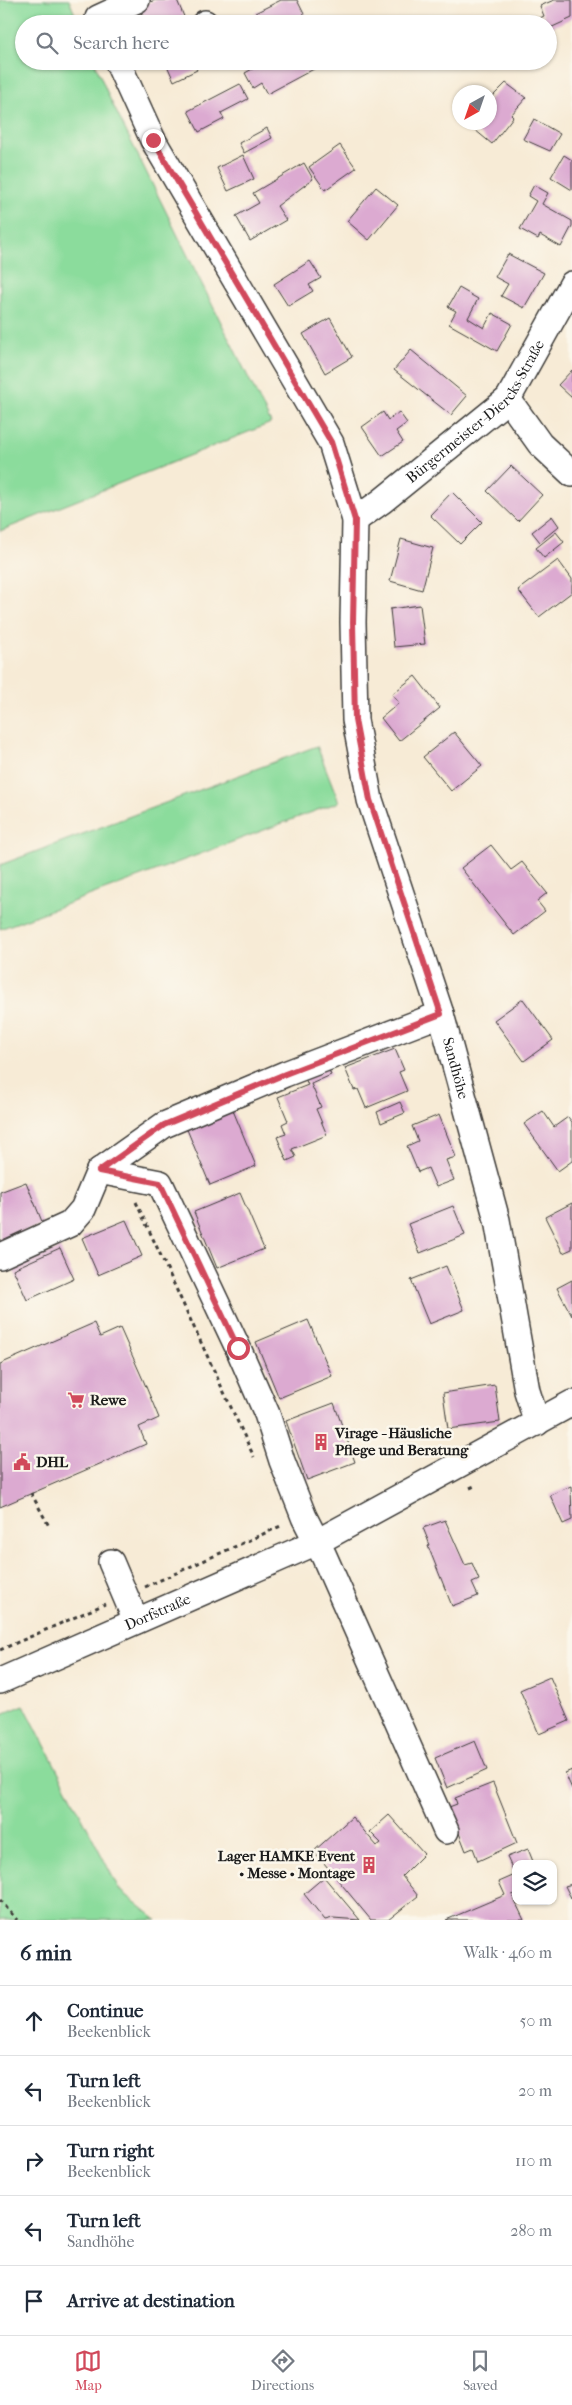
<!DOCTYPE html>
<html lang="en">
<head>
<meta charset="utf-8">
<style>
	:root { --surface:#fff; --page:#f2f2f3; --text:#1f2937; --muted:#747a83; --line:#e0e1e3; --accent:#d1495b }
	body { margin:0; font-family:"IM FELL French Canon",serif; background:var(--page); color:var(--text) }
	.controls { position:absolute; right:15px; bottom:15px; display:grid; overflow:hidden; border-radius:10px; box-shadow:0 1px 4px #0004 }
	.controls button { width:45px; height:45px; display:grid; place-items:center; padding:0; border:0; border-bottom:1px solid var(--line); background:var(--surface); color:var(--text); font:25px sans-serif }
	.compass { position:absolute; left:452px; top:85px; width:45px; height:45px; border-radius:50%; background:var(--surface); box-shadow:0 1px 4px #0004; rotate:220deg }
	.stop { position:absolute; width:15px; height:15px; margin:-11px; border:4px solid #d1495b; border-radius:50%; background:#fff }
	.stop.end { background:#d1495b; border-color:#fff; box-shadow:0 1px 5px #0008 }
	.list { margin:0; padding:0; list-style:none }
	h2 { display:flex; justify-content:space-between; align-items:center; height:65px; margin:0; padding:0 20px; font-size:21px }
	h2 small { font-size:16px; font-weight:400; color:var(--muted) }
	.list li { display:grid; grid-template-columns:32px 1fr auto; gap:15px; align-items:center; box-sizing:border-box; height:70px; padding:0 20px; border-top:1px solid var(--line) }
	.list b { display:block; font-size:19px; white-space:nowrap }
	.list p { margin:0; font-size:16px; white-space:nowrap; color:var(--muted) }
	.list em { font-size:16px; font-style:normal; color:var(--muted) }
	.icon { flex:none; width:28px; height:28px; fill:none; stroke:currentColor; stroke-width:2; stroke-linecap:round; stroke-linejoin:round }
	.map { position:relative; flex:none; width:572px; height:1920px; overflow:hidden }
	.search { position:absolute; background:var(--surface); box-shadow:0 1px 4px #0004; left:15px; right:15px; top:15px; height:55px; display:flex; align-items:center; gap:12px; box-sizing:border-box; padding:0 18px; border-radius:28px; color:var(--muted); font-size:19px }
	.sheet { height:415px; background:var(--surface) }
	nav { display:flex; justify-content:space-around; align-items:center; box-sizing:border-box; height:70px; border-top:1px solid var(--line); background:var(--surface); font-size:14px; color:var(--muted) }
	nav a { display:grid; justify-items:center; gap:2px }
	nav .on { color:var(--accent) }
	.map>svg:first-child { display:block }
	.green { fill:#8bdc9c; stroke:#547c5c }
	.building { fill:#dcaad1 }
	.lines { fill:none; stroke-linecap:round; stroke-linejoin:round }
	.minor-casing { stroke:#3d3b38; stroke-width:28 }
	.path { stroke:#3d3b38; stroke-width:3; stroke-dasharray:4 4; stroke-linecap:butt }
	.minor { stroke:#fff; stroke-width:25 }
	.route { stroke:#d1495b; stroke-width:6 }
	.labels { text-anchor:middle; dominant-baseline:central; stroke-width:5; stroke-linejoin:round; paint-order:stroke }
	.street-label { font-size:15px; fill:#1c1c1c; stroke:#fbf7ec }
	.poi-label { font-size:15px; font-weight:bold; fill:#1c1c1c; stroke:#fbf7ec; text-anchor:start }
</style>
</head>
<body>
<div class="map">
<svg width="572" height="1920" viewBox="0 0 572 1920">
	<rect width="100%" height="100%" fill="#fbf7ec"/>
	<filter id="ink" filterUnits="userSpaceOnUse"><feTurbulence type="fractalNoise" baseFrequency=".02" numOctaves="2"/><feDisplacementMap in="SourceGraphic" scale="10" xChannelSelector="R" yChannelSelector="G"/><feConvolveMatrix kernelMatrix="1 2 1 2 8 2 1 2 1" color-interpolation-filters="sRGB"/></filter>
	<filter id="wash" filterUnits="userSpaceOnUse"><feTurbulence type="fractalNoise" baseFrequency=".0096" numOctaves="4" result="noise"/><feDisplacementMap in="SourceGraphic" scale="20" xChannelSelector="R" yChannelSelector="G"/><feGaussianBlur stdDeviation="1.12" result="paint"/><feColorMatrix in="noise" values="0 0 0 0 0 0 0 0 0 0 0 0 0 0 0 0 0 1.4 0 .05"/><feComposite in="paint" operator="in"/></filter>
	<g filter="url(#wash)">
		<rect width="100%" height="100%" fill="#f7ebd6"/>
		<path class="green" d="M0 0H69L79 24H24V61H94L110 99 271 423 0 531Z
			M317 746 339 802 0 929V865Z
			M24 1705 119 1889 157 1920H0V1715Z"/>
		<g id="blocks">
			<path class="building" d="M155 0H177L185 19 174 24H146L139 7Z
				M281 0H297L309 24H261L255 13Z
				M554 0H572V18L548 29V24H528L544 16 540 6Z
				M165 61H198L194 64 197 70 174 81Z
				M273 61H324L325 63 267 94 261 83 253 88 245 73 265 62 267 65Z
				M506 83 526 98 511 115 513 117 492 144 469 125 471 122H490V99Z
				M240 84 248 99 221 113 224 119 199 132 188 111Z
				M534 119 560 134 550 151 523 139Z
				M267 128 272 138 244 153 239 143Z
				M340 145 356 168 325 190 309 167Z
				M243 155 254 179 228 191 217 168Z
				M564 155 572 160V190L551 177Z
				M304 163 313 179 277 206 286 220 250 241 236 216 259 203 253 193Z
				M534 185 548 193 542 204 572 221V226L561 247 540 235 538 239 520 229 536 201 528 196Z
				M376 187 398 205 369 240 347 221Z
				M508 254 544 273 524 308 501 296 508 284 495 277Z
				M310 261 321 278 309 285 313 291 288 306 274 284Z
				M459 288 478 299 468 318 484 328 492 313 512 324 497 351 449 324 456 311 448 307Z
				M330 318 352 357 325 373 303 334Z
				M411 350 467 396 451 415 394 370Z
				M572 370V398L558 385Z
				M383 412 388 420 399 412 407 423 396 431 403 442 382 456 362 427Z
				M511 466 542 495 518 521 487 491Z
				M452 492 482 522 460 544 430 515Z
				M552 516 559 526 540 542 532 532Z
				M556 532 564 542 544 558 536 548Z
				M401 539 433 548 422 590 390 581Z
				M558 560 572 579V592L539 617 518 590Z
				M420 605 425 644 394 647 390 609Z
				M415 676 440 708 399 741 381 718 399 703 392 694Z
				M454 732 482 766 451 791 423 757Z
				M491 845 511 870 522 862 547 893 537 901 545 911 514 935 461 868Z
				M523 999 553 1040 524 1061 494 1020Z
				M395 1049 404 1070 399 1072 407 1091 366 1108 358 1089 354 1090 345 1068Z
				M327 1065 331 1075 311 1084 321 1107 316 1109 327 1135 292 1149 296 1157 287 1161 277 1137 286 1134 282 1124 288 1121 278 1097 308 1085 303 1074Z
				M400 1102 405 1113 381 1123 377 1112Z
				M232 1108 256 1166 210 1185 186 1127Z
				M543 1111 554 1127 568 1117 572 1122V1161L558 1171 524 1124Z
				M439 1115 456 1157 446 1160 454 1180 436 1187 428 1168 418 1172 407 1146 418 1141 412 1126Z
				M26 1182 43 1224 0 1242V1192Z
				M240 1193 264 1249 217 1268 194 1212Z
				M572 1203V1249L563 1253 545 1217Z
				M453 1206 465 1235 420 1253 408 1224Z
				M126 1220 142 1256 98 1275 82 1238Z
				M60 1248 74 1279 27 1300 13 1269Z
				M446 1266 464 1310 429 1324 411 1280Z
				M572 1280V1316L557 1288Z
				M308 1320 332 1376 279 1398 256 1342Z
				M94 1323 100 1337 120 1328 144 1382 159 1418 139 1427 146 1444 0 1507V1364Z
				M495 1385 500 1422 448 1429 443 1393Z
				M334 1403 355 1462 307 1480 286 1421Z
				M571 1486 572 1520 563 1524 550 1495Z
				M445 1520 465 1565 472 1563 479 1580 472 1583 478 1596 452 1606 428 1546 430 1545 423 1528Z
				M550 1677 569 1721 539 1734 520 1690Z
				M475 1741 487 1770 447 1788 435 1758Z
				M572 1770V1789L565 1773Z
				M493 1783 517 1843 478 1861 473 1848 466 1851 449 1807 457 1804 455 1798Z
				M389 1815 424 1854 402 1876 418 1896 388 1920H371L314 1851 352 1817 377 1846 381 1843 370 1832Z
				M528 1849 534 1864H516V1894L512 1895 524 1920H446L505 1895 499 1882 515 1875 507 1857Z
				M324 1877 360 1920 333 1918 325 1920 304 1894Z
				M572 1884V1897L571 1898 565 1886Z"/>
		</g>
	</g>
	<g filter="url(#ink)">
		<use href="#blocks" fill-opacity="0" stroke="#3d3b38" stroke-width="1"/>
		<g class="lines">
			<g class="minor-casing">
				<g id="minor">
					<path d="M98 18 137 0"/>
					<path d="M204 24 205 23"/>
					<path id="s1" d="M117 61 153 140 331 443 355 520 353 622 355 720 370 800 441 1014 497 1220 527 1391 537 1423"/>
					<path d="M508 399 540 444 572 474"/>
					<path id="s2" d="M355 520 382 501 508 399 572 284"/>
					<path d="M99 1171 164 1125 285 1074 441 1014"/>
					<path d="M0 1256 70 1224 83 1209 99 1171 160 1183 238 1348 267 1414 282 1461 304 1517 324 1556 446 1831"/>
					<path d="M111 1562 136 1621"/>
					<path id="s3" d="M0 1681 317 1542 572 1403"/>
				</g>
			</g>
			<path class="path" d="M136 1202 254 1457
				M470 1488 477 1485
				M31 1493 50 1528
				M145 1587 283 1525
				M0 1650 105 1604
				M0 1900 17 1920"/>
			<use href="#minor" class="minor"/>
		</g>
	</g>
	<g class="lines" filter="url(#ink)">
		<path class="route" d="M153 140 331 442 355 520 353 622 355 720 370 800 441 1014 285 1074 164 1125 99 1171 160 1183 238 1348"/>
	</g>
	<defs>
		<g id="supermarket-bare" transform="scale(1.35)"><path d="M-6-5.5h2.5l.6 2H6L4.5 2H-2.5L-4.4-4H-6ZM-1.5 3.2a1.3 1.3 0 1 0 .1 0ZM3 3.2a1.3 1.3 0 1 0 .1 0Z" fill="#d1495b" stroke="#fbf7ec" stroke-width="2.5" paint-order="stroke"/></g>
		<g id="building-bare" transform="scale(1.35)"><path d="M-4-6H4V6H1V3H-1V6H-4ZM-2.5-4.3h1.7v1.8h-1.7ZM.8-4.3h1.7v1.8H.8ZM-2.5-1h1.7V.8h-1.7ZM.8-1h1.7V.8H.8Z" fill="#d1495b" stroke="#fbf7ec" stroke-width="2.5" paint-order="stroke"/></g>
		<g id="civic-bare" transform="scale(1.35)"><path d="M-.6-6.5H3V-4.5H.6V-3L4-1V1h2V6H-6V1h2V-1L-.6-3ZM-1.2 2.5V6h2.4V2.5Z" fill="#d1495b" stroke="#fbf7ec" stroke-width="2.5" paint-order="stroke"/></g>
	</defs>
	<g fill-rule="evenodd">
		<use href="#supermarket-bare" x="76" y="1400"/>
		<use href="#building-bare" x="321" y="1442"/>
		<use href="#civic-bare" x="22" y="1462"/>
		<use href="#building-bare" x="369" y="1865"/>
	</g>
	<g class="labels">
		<g class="street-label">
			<text stroke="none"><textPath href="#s2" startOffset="164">Bürgermeister-Diercks-Straße</textPath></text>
			<text stroke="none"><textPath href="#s1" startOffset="1082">Sandhöhe</textPath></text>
			<text stroke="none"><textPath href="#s3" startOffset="172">Dorfstraße</textPath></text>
		</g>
		<g class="poi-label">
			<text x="90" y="1400">Rewe</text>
			<text x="335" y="1433">Virage - Häusliche<tspan x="335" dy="17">Pflege und Beratung</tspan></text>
			<text x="36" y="1462">DHL</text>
			<text x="355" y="1856" text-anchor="end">Lager HAMKE Event<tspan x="355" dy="17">• Messe • Montage</tspan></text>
		</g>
	</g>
</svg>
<div class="controls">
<button><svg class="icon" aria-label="layers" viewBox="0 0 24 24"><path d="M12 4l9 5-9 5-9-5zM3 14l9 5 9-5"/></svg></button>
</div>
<svg class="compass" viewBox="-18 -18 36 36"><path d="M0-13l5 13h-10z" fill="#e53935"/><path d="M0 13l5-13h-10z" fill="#747a83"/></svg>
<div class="stop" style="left:238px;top:1348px"></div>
<div class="stop end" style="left:153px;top:140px"></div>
<div class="search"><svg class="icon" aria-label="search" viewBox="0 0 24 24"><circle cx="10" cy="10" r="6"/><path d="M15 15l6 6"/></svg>Search here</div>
</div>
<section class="sheet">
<h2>6 min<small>Walk · 460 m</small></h2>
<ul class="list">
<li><svg class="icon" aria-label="ahead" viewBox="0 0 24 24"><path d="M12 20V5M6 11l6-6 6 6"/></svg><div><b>Continue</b><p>Beekenblick</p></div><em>50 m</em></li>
<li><svg class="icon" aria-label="left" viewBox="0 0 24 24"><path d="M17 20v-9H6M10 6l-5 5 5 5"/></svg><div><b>Turn left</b><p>Beekenblick</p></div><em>20 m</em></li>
<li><svg class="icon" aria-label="right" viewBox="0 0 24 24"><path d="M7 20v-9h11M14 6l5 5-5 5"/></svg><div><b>Turn right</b><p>Beekenblick</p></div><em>110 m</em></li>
<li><svg class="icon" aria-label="left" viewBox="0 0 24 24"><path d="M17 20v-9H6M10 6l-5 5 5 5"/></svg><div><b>Turn left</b><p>Sandhöhe</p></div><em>280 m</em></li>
<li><svg class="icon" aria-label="arrive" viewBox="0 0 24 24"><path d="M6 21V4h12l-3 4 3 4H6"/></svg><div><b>Arrive at destination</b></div></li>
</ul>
</section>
<nav>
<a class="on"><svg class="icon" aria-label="map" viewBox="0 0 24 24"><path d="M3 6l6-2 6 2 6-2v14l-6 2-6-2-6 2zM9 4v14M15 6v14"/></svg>Map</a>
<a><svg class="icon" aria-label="directions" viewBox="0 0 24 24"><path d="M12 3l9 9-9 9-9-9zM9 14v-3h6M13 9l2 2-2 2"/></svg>Directions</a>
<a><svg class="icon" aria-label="saved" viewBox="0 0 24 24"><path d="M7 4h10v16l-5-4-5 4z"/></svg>Saved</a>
</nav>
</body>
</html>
